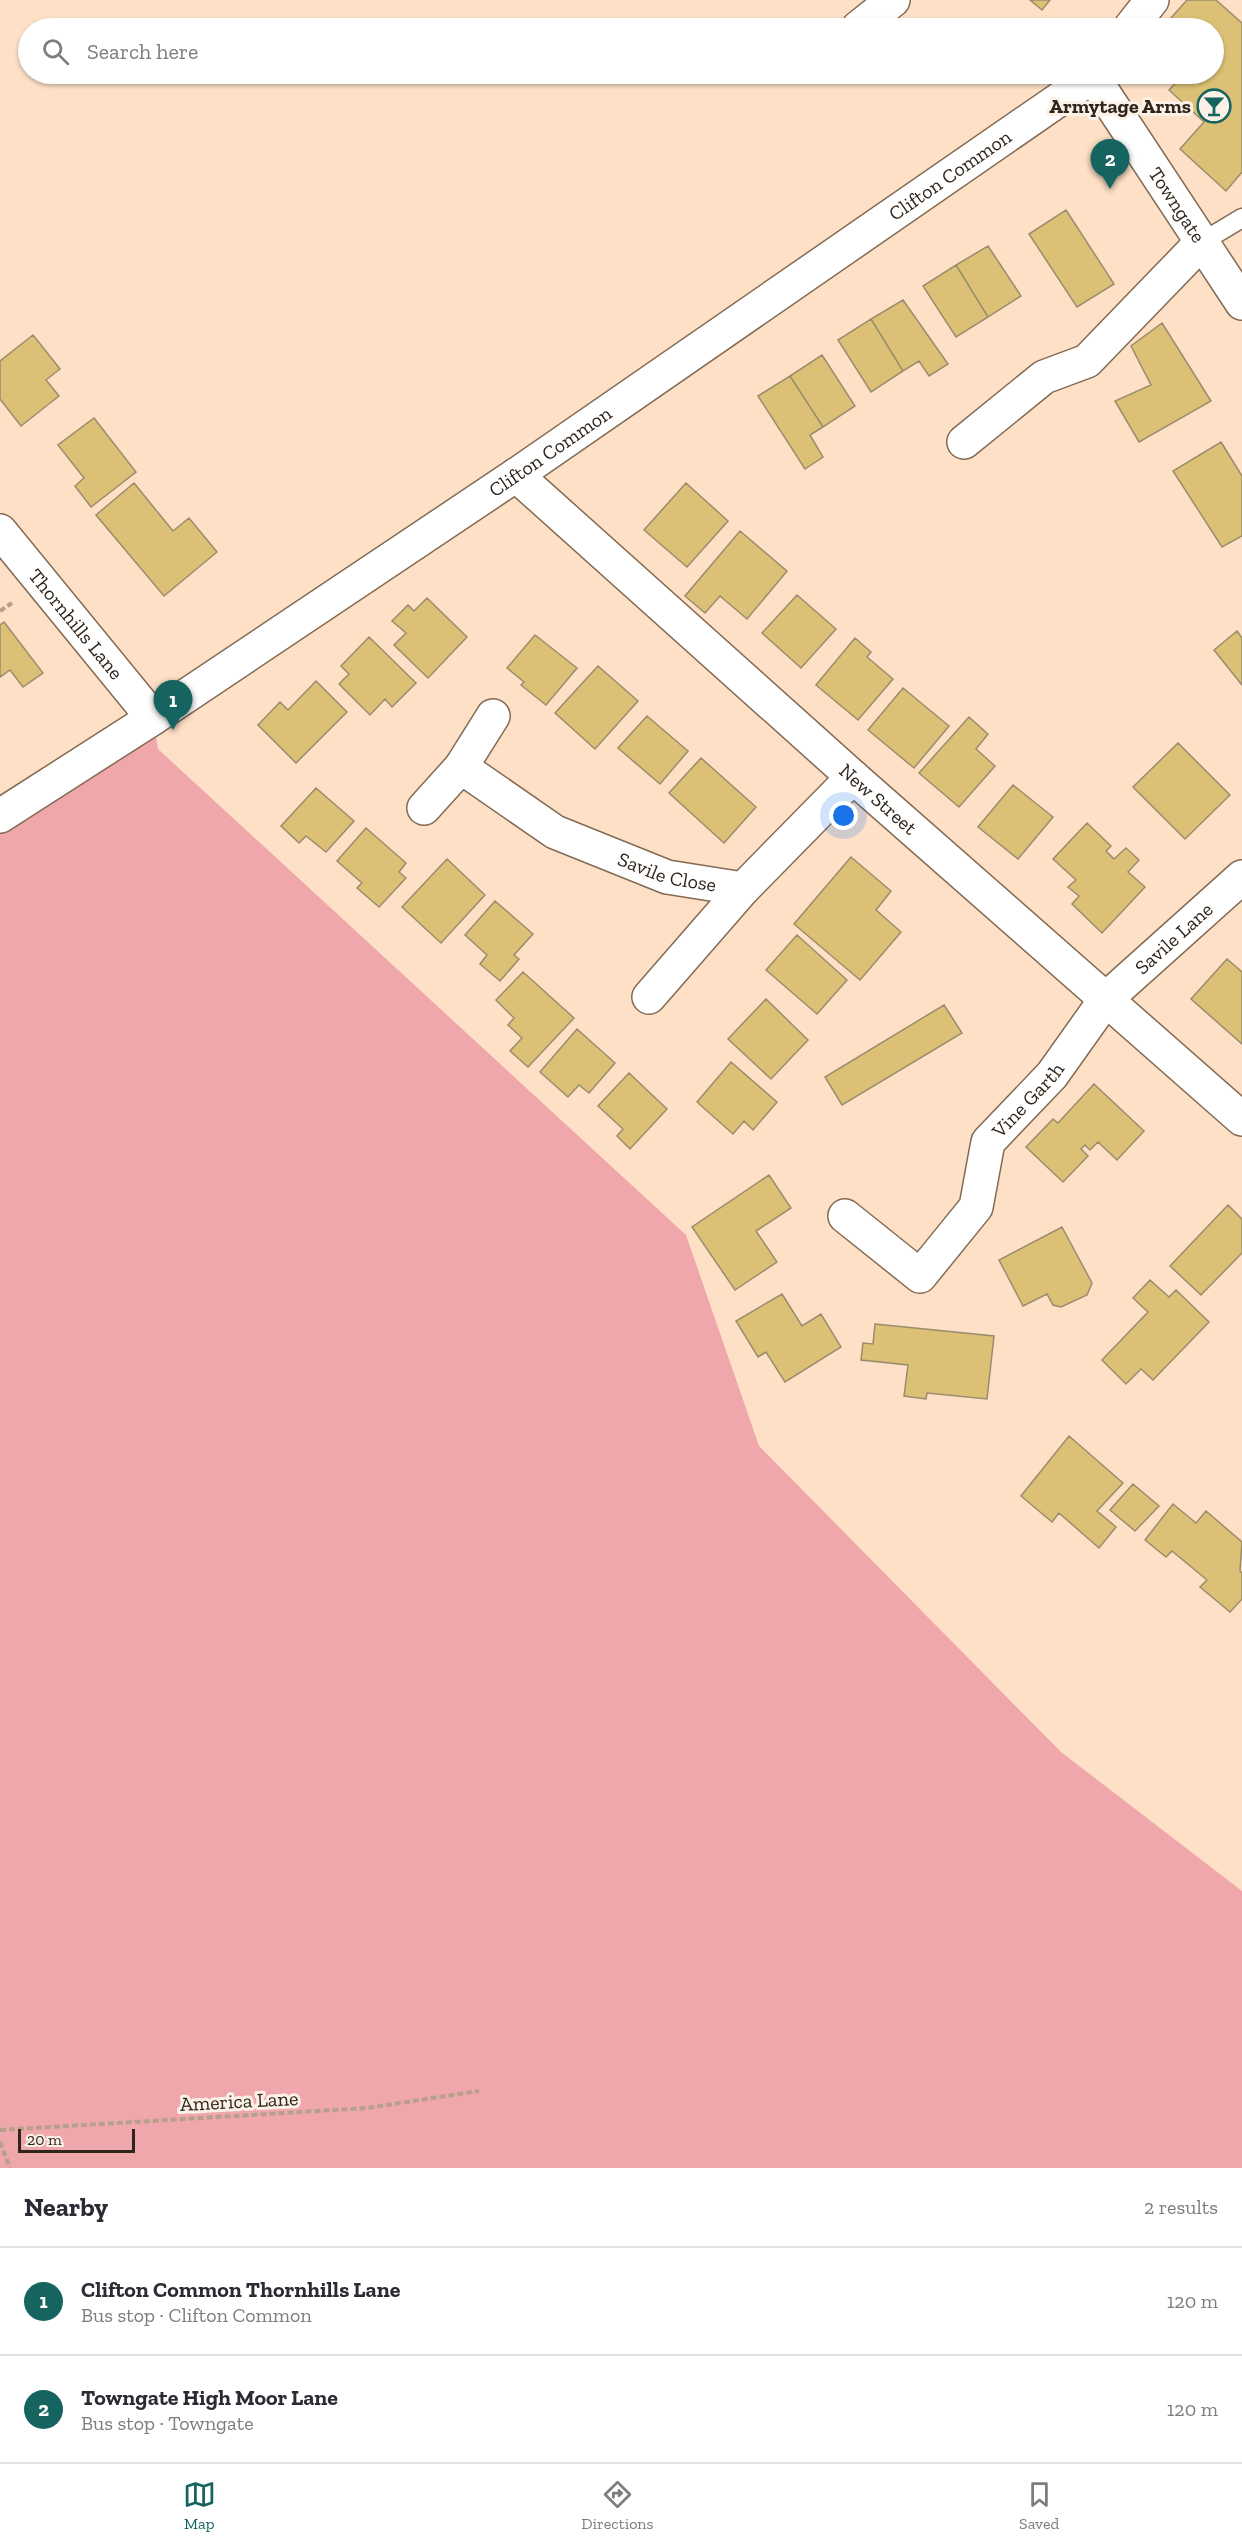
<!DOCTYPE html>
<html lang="en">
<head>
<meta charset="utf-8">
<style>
	:root { --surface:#fff; --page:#f2f2f3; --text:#2b2b33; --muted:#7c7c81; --line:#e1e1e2; --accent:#16645f }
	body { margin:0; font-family:"Zilla Slab",serif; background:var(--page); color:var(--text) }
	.scale { position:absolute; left:18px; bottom:15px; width:117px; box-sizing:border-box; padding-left:6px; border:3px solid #30251b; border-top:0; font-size:16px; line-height:21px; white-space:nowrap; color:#30251b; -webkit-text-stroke:4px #fcf1e6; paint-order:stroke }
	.you { position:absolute; left:844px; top:816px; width:21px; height:21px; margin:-15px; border:4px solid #fff; border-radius:50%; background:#1a73e8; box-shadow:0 0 0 9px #1a73e833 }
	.badge { display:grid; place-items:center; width:39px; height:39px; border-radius:50%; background:var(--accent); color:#fff; font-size:20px; font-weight:700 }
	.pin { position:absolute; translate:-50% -50px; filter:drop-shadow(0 2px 3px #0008) }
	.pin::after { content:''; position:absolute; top:32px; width:21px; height:18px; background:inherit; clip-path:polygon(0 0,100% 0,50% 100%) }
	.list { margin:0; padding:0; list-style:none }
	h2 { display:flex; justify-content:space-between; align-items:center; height:78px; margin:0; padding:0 24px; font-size:26px }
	h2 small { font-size:20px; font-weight:400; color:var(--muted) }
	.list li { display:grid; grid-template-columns:39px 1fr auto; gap:18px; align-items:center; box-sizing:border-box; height:108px; padding:0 24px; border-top:2px solid var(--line) }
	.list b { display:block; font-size:22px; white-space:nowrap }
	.list p { margin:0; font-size:20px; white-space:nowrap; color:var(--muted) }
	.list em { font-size:20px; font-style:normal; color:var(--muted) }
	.icon { flex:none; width:33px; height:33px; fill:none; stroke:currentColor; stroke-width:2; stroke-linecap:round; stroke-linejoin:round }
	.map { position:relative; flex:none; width:1242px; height:2168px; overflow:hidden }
	.search { position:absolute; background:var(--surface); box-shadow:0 2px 4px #0004; left:18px; right:18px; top:18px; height:66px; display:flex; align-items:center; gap:15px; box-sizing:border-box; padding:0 21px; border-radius:33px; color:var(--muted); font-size:22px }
	.sheet { height:294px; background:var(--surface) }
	nav { display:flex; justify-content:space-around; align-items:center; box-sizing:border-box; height:84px; border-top:2px solid var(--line); background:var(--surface); font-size:16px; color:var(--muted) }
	nav a { display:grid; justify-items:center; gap:3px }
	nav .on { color:var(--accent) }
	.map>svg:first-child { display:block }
	.green { fill:#efa7ac }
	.building { fill:#dcc075; stroke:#998d6d; stroke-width:1.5 }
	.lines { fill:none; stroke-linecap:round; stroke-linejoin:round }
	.lane-casing { stroke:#836a53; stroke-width:21 }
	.street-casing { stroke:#836a53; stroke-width:36 }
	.secondary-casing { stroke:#836a53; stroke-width:36 }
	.primary-casing { stroke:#836a53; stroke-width:36 }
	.path { stroke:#b69f8b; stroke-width:4; stroke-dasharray:6 3; stroke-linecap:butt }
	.lane { stroke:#fff; stroke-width:18 }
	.street { stroke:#fff; stroke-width:33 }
	.secondary { stroke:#fff; stroke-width:33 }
	.primary { stroke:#fff; stroke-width:33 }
	.labels { text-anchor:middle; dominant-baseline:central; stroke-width:6; stroke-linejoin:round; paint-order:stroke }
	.poi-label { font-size:20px; font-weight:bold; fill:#30251b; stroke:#fcf1e6; text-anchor:end }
	.street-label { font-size:20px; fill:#30251b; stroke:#fcf1e6 }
</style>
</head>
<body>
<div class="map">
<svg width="1242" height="2168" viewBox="0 0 1242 2168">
	<rect width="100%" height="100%" fill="#fde0c6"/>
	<path class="green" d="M153 718 158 749 686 1235 759 1446 1061 1752 1242 1891V2168H0V816Z"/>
	<path class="building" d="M1030 0H1050L1042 10Z
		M1187 0H1216L1242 23V172L1226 191 1180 149 1204 122 1169 90 1184 74H1214V28H1162Z
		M1066 210 1114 284 1077 307 1029 234Z
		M988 246 1021 296 988 317 956 265Z
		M956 265 988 317 956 337 923 286Z
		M903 300 948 364 929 376 919 361 903 371 871 319Z
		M871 319 903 371 871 392 838 340Z
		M1162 323 1211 401 1139 442 1115 401 1151 385 1131 346Z
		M33 335 60 369 46 380 59 396 21 426 0 399V361Z
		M822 355 855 406 823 427 790 376Z
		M790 376 823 427 810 435 823 457 805 469 758 396Z
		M94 418 136 472 91 507 75 486 84 478 58 445Z
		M1221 442 1242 476V536L1222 547 1173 471Z
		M134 483 173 531 189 518 217 552 164 596 96 515Z
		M686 483 728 521 687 567 644 530Z
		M740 531 787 571 747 619 720 596 705 613 685 596Z
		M797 595 836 629 801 668 762 633Z
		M427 598 467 637 428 678 394 645 406 633 392 621 408 605 414 611Z
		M4 622 43 673 23 687 10 670 0 677V625Z
		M1237 631 1242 638V685L1214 650Z
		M535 635 577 668 546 705 521 685 524 682 507 668Z
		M369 637 416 683 392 707 385 699 370 715 339 684 349 674 341 666Z
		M855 638 871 652 867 657 893 679 858 720 816 685Z
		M598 666 638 701 595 749 555 713Z
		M316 681 347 712 296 763 258 725 280 702 288 710Z
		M903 688 949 726 914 768 868 730Z
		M647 716 688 751 660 784 618 748Z
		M969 717 988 734 976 749 995 766 959 807 919 773Z
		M1178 743 1230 795 1185 839 1133 787Z
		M701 758 756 807 724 843 669 793Z
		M1013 785 1053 817 1018 859 978 827Z
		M316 788 354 821 326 852 306 836 299 843 281 826Z
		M1087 823 1111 846 1106 851 1114 859 1126 848 1139 860 1128 872 1145 887 1102 933 1072 904 1079 896 1068 887 1076 880 1053 859Z
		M366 828 406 863 399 872 406 878 379 907 357 888 362 883 337 861Z
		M851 857 891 891 876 910 901 932 860 980 794 924Z
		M447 859 485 895 441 943 402 907Z
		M495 901 533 934 514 955 519 959 500 981 480 964 487 955 465 935Z
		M797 935 847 980 817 1014 766 970Z
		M1227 959 1242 972V1044L1191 999Z
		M523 972 574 1018 528 1067 510 1051 522 1038 508 1025 514 1018 496 1000Z
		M766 999 808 1040 771 1079 728 1039Z
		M944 1005 962 1033 842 1105 825 1077Z
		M577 1029 615 1063 589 1093 579 1085 568 1097 540 1072Z
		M731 1062 777 1102 753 1130 744 1121 733 1134 697 1102Z
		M629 1073 667 1109 630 1149 617 1136 623 1129 598 1106Z
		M1094 1084 1144 1131 1117 1160 1098 1142 1090 1150 1085 1145 1081 1149 1088 1156 1063 1182 1026 1147 1053 1119 1058 1123Z
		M769 1175 791 1208 756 1231 777 1262 735 1290 692 1227Z
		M1228 1205 1242 1219V1253L1201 1295 1170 1266Z
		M1062 1227 1092 1283 1087 1295 1061 1307 1053 1305 1047 1294 1023 1306 999 1260Z
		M1150 1280 1169 1297 1176 1290 1209 1322 1153 1380 1141 1369 1126 1384 1102 1360 1148 1312 1133 1298Z
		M782 1294 802 1326 821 1314 841 1347 785 1382 766 1352 758 1357 736 1321Z
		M875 1324 994 1336 987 1399 927 1393 926 1399 904 1396 908 1365 861 1360 863 1343 873 1344Z
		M1069 1436 1123 1483 1097 1511 1116 1527 1099 1548 1059 1513 1052 1522 1021 1496Z
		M1133 1484 1159 1506 1135 1531 1110 1510Z
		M1173 1504 1196 1523 1206 1511 1242 1542 1240 1571 1242 1573V1599L1230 1612 1200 1587 1207 1580 1172 1551 1166 1557 1145 1540Z"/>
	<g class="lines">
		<g class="lane-casing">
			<path id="lane" d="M1202 242 1242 218"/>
		</g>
		<g class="street-casing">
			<g id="street">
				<path d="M858 28 893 0"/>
				<path d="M964 442 1044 377 1087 361 1202 242"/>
				<path id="s1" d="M516 475 853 777 1242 1119"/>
				<path id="s2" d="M0 531 153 718"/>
				<path id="s3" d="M461 767 555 832 667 877 743 889 853 777"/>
				<path d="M424 808 461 767 493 716"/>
				<path d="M649 997 743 889"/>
				<path id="s4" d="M845 1216 920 1276 976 1207 988 1142 1052 1075 1106 999 1242 877"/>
			</g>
		</g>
		<g class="secondary-casing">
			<g id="secondary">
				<path id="s5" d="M1093 77 1242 303"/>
			</g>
		</g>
		<g class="primary-casing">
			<g id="primary">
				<path d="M1130 28 1152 0"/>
				<path id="s6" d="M0 816 153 718 516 475 1096 74"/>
			</g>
		</g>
		<path class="path" d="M0 611 12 603
			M0 2130 367 2108 479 2091
			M0 2142 10 2168"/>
		<use href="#lane" class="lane"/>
		<use href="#street" class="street"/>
		<use href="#secondary" class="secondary"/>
		<use href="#primary" class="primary"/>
	</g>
	<defs>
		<g id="bar-ring" transform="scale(1.725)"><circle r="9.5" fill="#fcf1e6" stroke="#16645f" stroke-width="1.5"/><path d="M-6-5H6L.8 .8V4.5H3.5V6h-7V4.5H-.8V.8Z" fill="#16645f"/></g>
	</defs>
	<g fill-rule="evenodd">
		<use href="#bar-ring" x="1214" y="106"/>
	</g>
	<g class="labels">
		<g class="poi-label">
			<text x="1191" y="106">Armytage Arms</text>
		</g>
		<g class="street-label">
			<text stroke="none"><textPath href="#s6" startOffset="1146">Clifton Common</textPath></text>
			<text stroke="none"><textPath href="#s5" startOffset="153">Towngate</textPath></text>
			<text stroke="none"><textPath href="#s6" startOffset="660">Clifton Common</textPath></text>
			<text stroke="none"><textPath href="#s2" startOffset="120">Thornhills Lane</textPath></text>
			<text stroke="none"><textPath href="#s1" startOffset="486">New Street</textPath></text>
			<text stroke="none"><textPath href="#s3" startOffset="234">Savile Close</textPath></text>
			<text stroke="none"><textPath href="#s4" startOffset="528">Savile Lane</textPath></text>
			<text stroke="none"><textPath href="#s4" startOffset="309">Vine Garth</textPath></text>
			<text transform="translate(239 2101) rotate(-3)">America Lane</text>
		</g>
	</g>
</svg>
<div class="scale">20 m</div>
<div class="you"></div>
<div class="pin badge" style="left:173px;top:730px">1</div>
<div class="pin badge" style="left:1110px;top:189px">2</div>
<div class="search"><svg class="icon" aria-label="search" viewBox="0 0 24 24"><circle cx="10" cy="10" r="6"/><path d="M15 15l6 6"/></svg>Search here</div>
</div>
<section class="sheet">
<h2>Nearby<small>2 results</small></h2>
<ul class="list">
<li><span class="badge">1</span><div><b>Clifton Common Thornhills Lane</b><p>Bus stop · Clifton Common</p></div><em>120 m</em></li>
<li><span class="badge">2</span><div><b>Towngate High Moor Lane</b><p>Bus stop · Towngate</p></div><em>120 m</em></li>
</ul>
</section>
<nav>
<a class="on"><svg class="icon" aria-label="map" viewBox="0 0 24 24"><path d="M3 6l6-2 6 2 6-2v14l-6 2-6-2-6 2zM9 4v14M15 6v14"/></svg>Map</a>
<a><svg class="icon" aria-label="directions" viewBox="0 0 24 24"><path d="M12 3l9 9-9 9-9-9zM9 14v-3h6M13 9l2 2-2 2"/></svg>Directions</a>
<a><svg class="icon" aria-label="saved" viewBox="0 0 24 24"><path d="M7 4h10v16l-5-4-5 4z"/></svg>Saved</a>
</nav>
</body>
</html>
